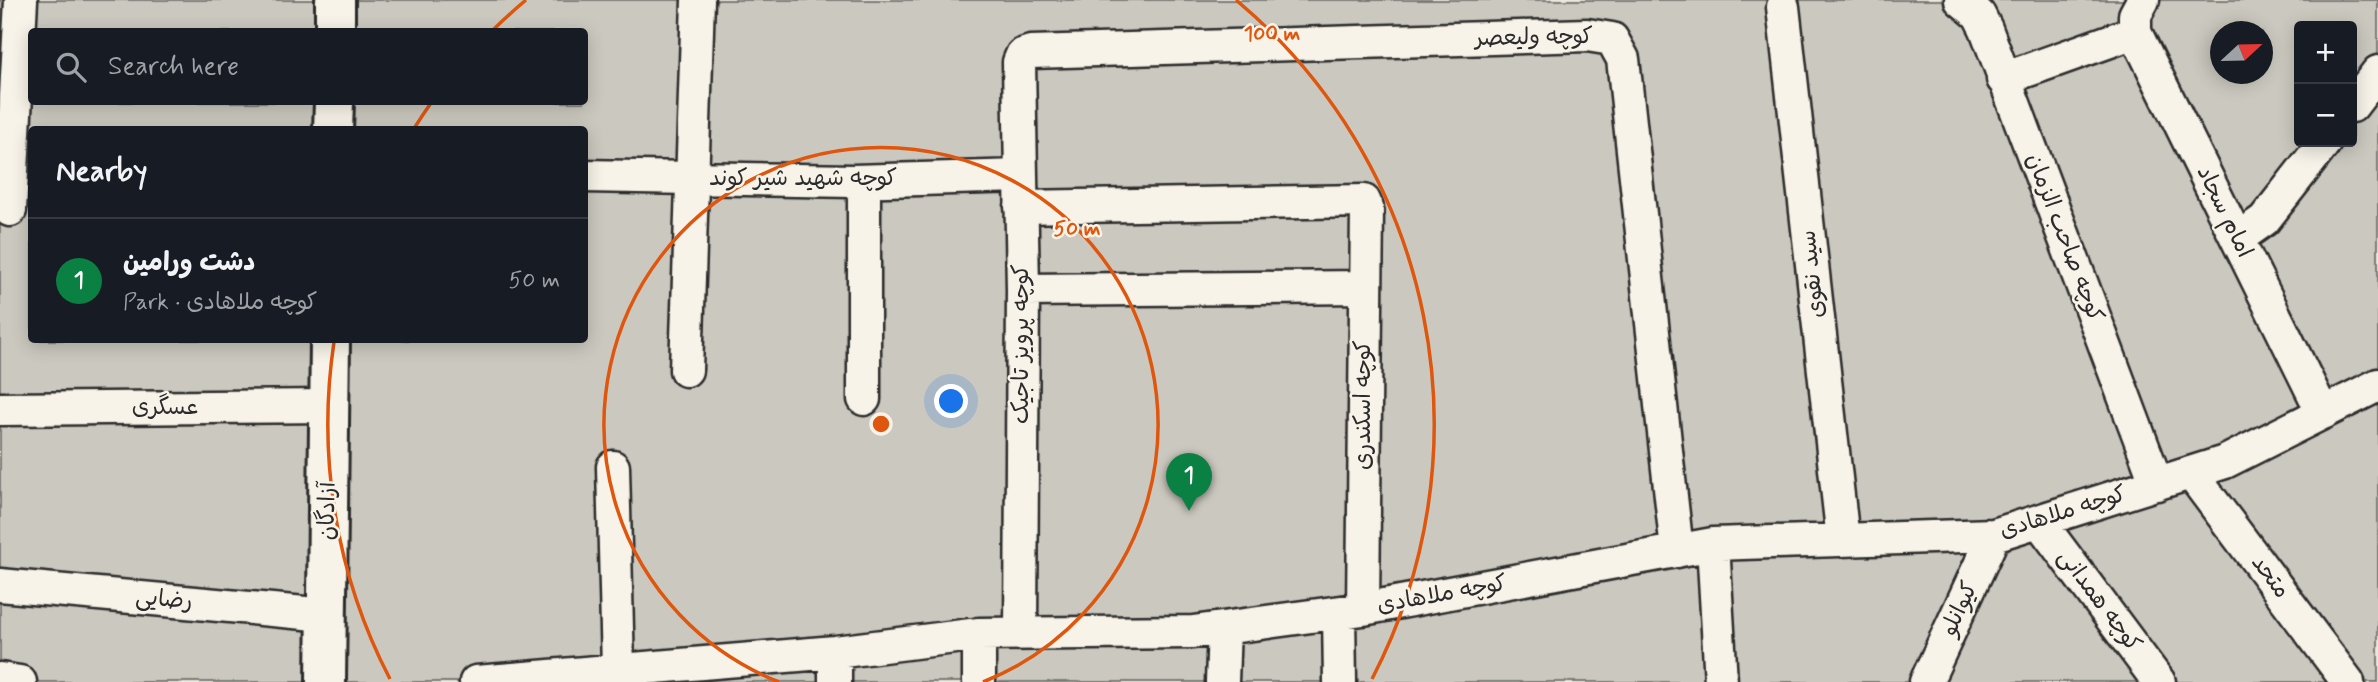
<!DOCTYPE html>
<html lang="en">
<head>
<meta charset="utf-8">
<style>
	:root { --surface:#171b24; --page:#20242c; --text:#f1f3f6; --muted:#9ea1a6; --line:#363941; --accent:#0b8043 }
	body { margin:0; font-family:Mynerve,"Playpen Sans Arabic",sans-serif; background:var(--page); color:var(--text) }
	.controls { position:absolute; right:21px; top:21px; display:grid; overflow:hidden; border-radius:7px; box-shadow:0 4px 18px #0003 }
	.controls button { width:63px; height:63px; display:grid; place-items:center; padding:0; border:0; border-bottom:2px solid var(--line); background:var(--surface); color:var(--text); font:35px sans-serif }
	.compass { position:absolute; left:2210px; top:21px; width:63px; height:63px; border-radius:50%; background:var(--surface); box-shadow:0 4px 18px #0003; rotate:68deg }
	.you { position:absolute; left:952px; top:402px; width:24px; height:24px; margin:-18px; border:5px solid #fff; border-radius:50%; background:#1a73e8; box-shadow:0 0 0 10px #1a73e833 }
	.badge { display:grid; place-items:center; width:46px; height:46px; border-radius:50%; background:var(--accent); color:#fff; font-size:23px; font-weight:700 }
	.pin { position:absolute; translate:-50% -58px; filter:drop-shadow(0 2px 4px #0008) }
	.pin::after { content:''; position:absolute; top:37px; width:24px; height:21px; background:inherit; clip-path:polygon(0 0,100% 0,50% 100%) }
	.list { margin:0; padding:0; list-style:none }
	h2 { display:flex; justify-content:space-between; align-items:center; height:91px; margin:0; padding:0 28px; font-size:30px }
	h2 small { font-size:23px; font-weight:400; color:var(--muted) }
	.list li { display:grid; grid-template-columns:46px 1fr auto; gap:21px; align-items:center; box-sizing:border-box; height:126px; padding:0 28px; border-top:2px solid var(--line) }
	.list b { display:block; font-size:26px; white-space:nowrap }
	.list p { margin:0; font-size:23px; white-space:nowrap; color:var(--muted) }
	.list em { font-size:23px; font-style:normal; color:var(--muted) }
	.icon { flex:none; width:38px; height:38px; fill:none; stroke:currentColor; stroke-width:2; stroke-linecap:round; stroke-linejoin:round }
	.map { position:relative; flex:none; width:2378px; height:682px; overflow:hidden }
	.search { position:absolute; background:var(--surface); box-shadow:0 4px 18px #0003; left:28px; top:28px; width:560px; height:77px; display:flex; align-items:center; gap:18px; box-sizing:border-box; padding:0 24px; border-radius:7px; color:var(--muted); font-size:26px }
	.panel { position:absolute; background:var(--surface); box-shadow:0 4px 18px #0003; left:28px; top:126px; width:560px; height:217px; border-radius:7px }
	.map>svg:first-child { display:block }
	.green { fill:#cbc8bf; stroke:#7b7a75; stroke-width:2; fill-rule:evenodd }
	.lines { fill:none; stroke-linecap:round; stroke-linejoin:round }
	.street-casing { stroke:#2b2b2b; stroke-width:37 }
	.secondary-casing { stroke:#2b2b2b; stroke-width:44 }
	.street { stroke:#f7f3e8; stroke-width:32 }
	.secondary { stroke:#f7f3e8; stroke-width:38 }
	.ring { fill:none; stroke:#df570e; stroke-width:3.5 }
	.labels { text-anchor:middle; dominant-baseline:central; stroke-width:5; stroke-linejoin:round; paint-order:stroke }
	.street-label { font-size:23px; fill:#2b2b2b; stroke:#f7f3e8 }
	.centre { fill:#df570e; stroke:#f7f3e8; stroke-width:3.5 }
	.ring-label { font-size:21px; text-anchor:middle; font-weight:bold; fill:#df570e; stroke:#f7f3e8; stroke-width:5; stroke-linejoin:round; paint-order:stroke }
</style>
</head>
<body>
<div class="map">
<svg width="2378" height="682" viewBox="0 0 2378 682">
	<rect width="100%" height="100%" fill="#ebe7dd"/>
	<filter id="ink" filterUnits="userSpaceOnUse"><feTurbulence type="fractalNoise" baseFrequency=".0143" numOctaves="2"/><feDisplacementMap in="SourceGraphic" scale="14" xChannelSelector="R" yChannelSelector="G"/><feConvolveMatrix kernelMatrix="1 2 1 2 8 2 1 2 1" color-interpolation-filters="sRGB"/></filter>
	<g filter="url(#ink)">
		<path class="green" d="M0 0H2378V682H0ZM2299 26H2352V142H2299ZM32 32H584V102H32ZM2220 32H2262V74H2220ZM32 130H584V340H32Z"/>
		<g class="lines">
			<g class="street-casing">
				<path id="street" d="M1961 0 1979 15 1986 29 2157 484
					M2143 0 2135 15V32L2323 413
					M1783 7 1843 540
					M2003 79 2135 32
					M2352 106 2378 72
					M584 176 853 181 1021 176
					M1021 207 1364 201 1367 208 1363 609
					M10 210 21 0
					M2237 239 2264 220 2325 142
					M1023 290 1365 287
					M686 370 698 0
					M864 399V181
					M0 409 330 406
					M613 467 618 670
					M2191 473 2348 682
					M2039 521 2159 682
					M1713 544 1721 682
					M0 585 327 615
					M1339 613 1340 682
					M1021 633 1023 290 1019 62 1022 55 1031 52 1587 35 1612 39 1623 59 1677 551
					M835 652V682
					M0 679 20 682
					M476 682 835 652 979 634 1193 632 1363 609 1713 544 1994 535 2225 462 2378 385
					M979 682V634
					M1222 682 1224 628
					M1926 682 1994 535"/>
			</g>
			<g class="secondary-casing">
				<path id="secondary" d="M335 32V0
					M333 130 334 102
					M326 682 330 340"/>
			</g>
			<use href="#street" class="street"/>
			<use href="#secondary" class="secondary"/>
		</g>
	</g>
	<g class="ring">
		<path d="M779 682A277 277 0 1 1 983 682"/>
		<path d="M390 679A553 553 0 0 1 334 342M415 127A553 553 0 0 1 431 103M493 30A553 553 0 0 1 526 0M1236 0A553 553 0 0 1 1372 679"/>
	</g>
	<g class="labels">
		<g class="street-label">
			<text transform="translate(1534 38) rotate(-1)">کوچه ولیعصر</text>
			<text x="803" y="179">کوچه شهید شیر کوند</text>
			<text transform="translate(2224 212) rotate(64)">امام سجاد</text>
			<text transform="translate(2064 238) rotate(69)">کوچه صاحب الزمان</text>
			<text transform="translate(1813 274) rotate(-96)">سید نقوی</text>
			<text transform="translate(1022 344) rotate(-90)">کوچه پرویز تاجیک</text>
			<text transform="translate(1364 405) rotate(-90)">کوچه اسکندری</text>
			<text x="165" y="408">عسگری</text>
			<text transform="translate(328 511) rotate(-89)">آزادگان</text>
			<text transform="translate(2063 513) rotate(-17)">کوچه ملاهادی</text>
			<text transform="translate(2270 577) rotate(53)">متحد</text>
			<text transform="translate(1442 595) rotate(-10)">کوچه ملاهادی</text>
			<text transform="translate(164 600) rotate(5)">رضایی</text>
			<text transform="translate(2099 601) rotate(53)">کوچه همدانی</text>
			<text transform="translate(1960 609) rotate(-65)">کیوانلو</text>
		</g>
	</g>
	<circle cx="881" cy="424" r="10" class="centre"/>
	<g class="ring-label">
		<text x="1272" y="40">100 m</text>
		<text x="1077" y="235">50 m</text>
	</g>
</svg>
<div class="controls">
<button>+</button>
<button>−</button>
</div>
<svg class="compass" viewBox="-18 -18 36 36"><path d="M0-13l5 13h-10z" fill="#e53935"/><path d="M0 13l5-13h-10z" fill="#9ea1a6"/></svg>
<div class="you"></div>
<div class="pin badge" style="left:1189px;top:511px">1</div>
<div class="search"><svg class="icon" aria-label="search" viewBox="0 0 24 24"><circle cx="10" cy="10" r="6"/><path d="M15 15l6 6"/></svg>Search here</div>
<section class="panel">
<h2>Nearby<small></small></h2>
<ul class="list">
<li><span class="badge">1</span><div><b>دشت ورامین</b><p>Park · کوچه ملاهادی</p></div><em>50 m</em></li>
</ul>
</section>
</div>
</body>
</html>
